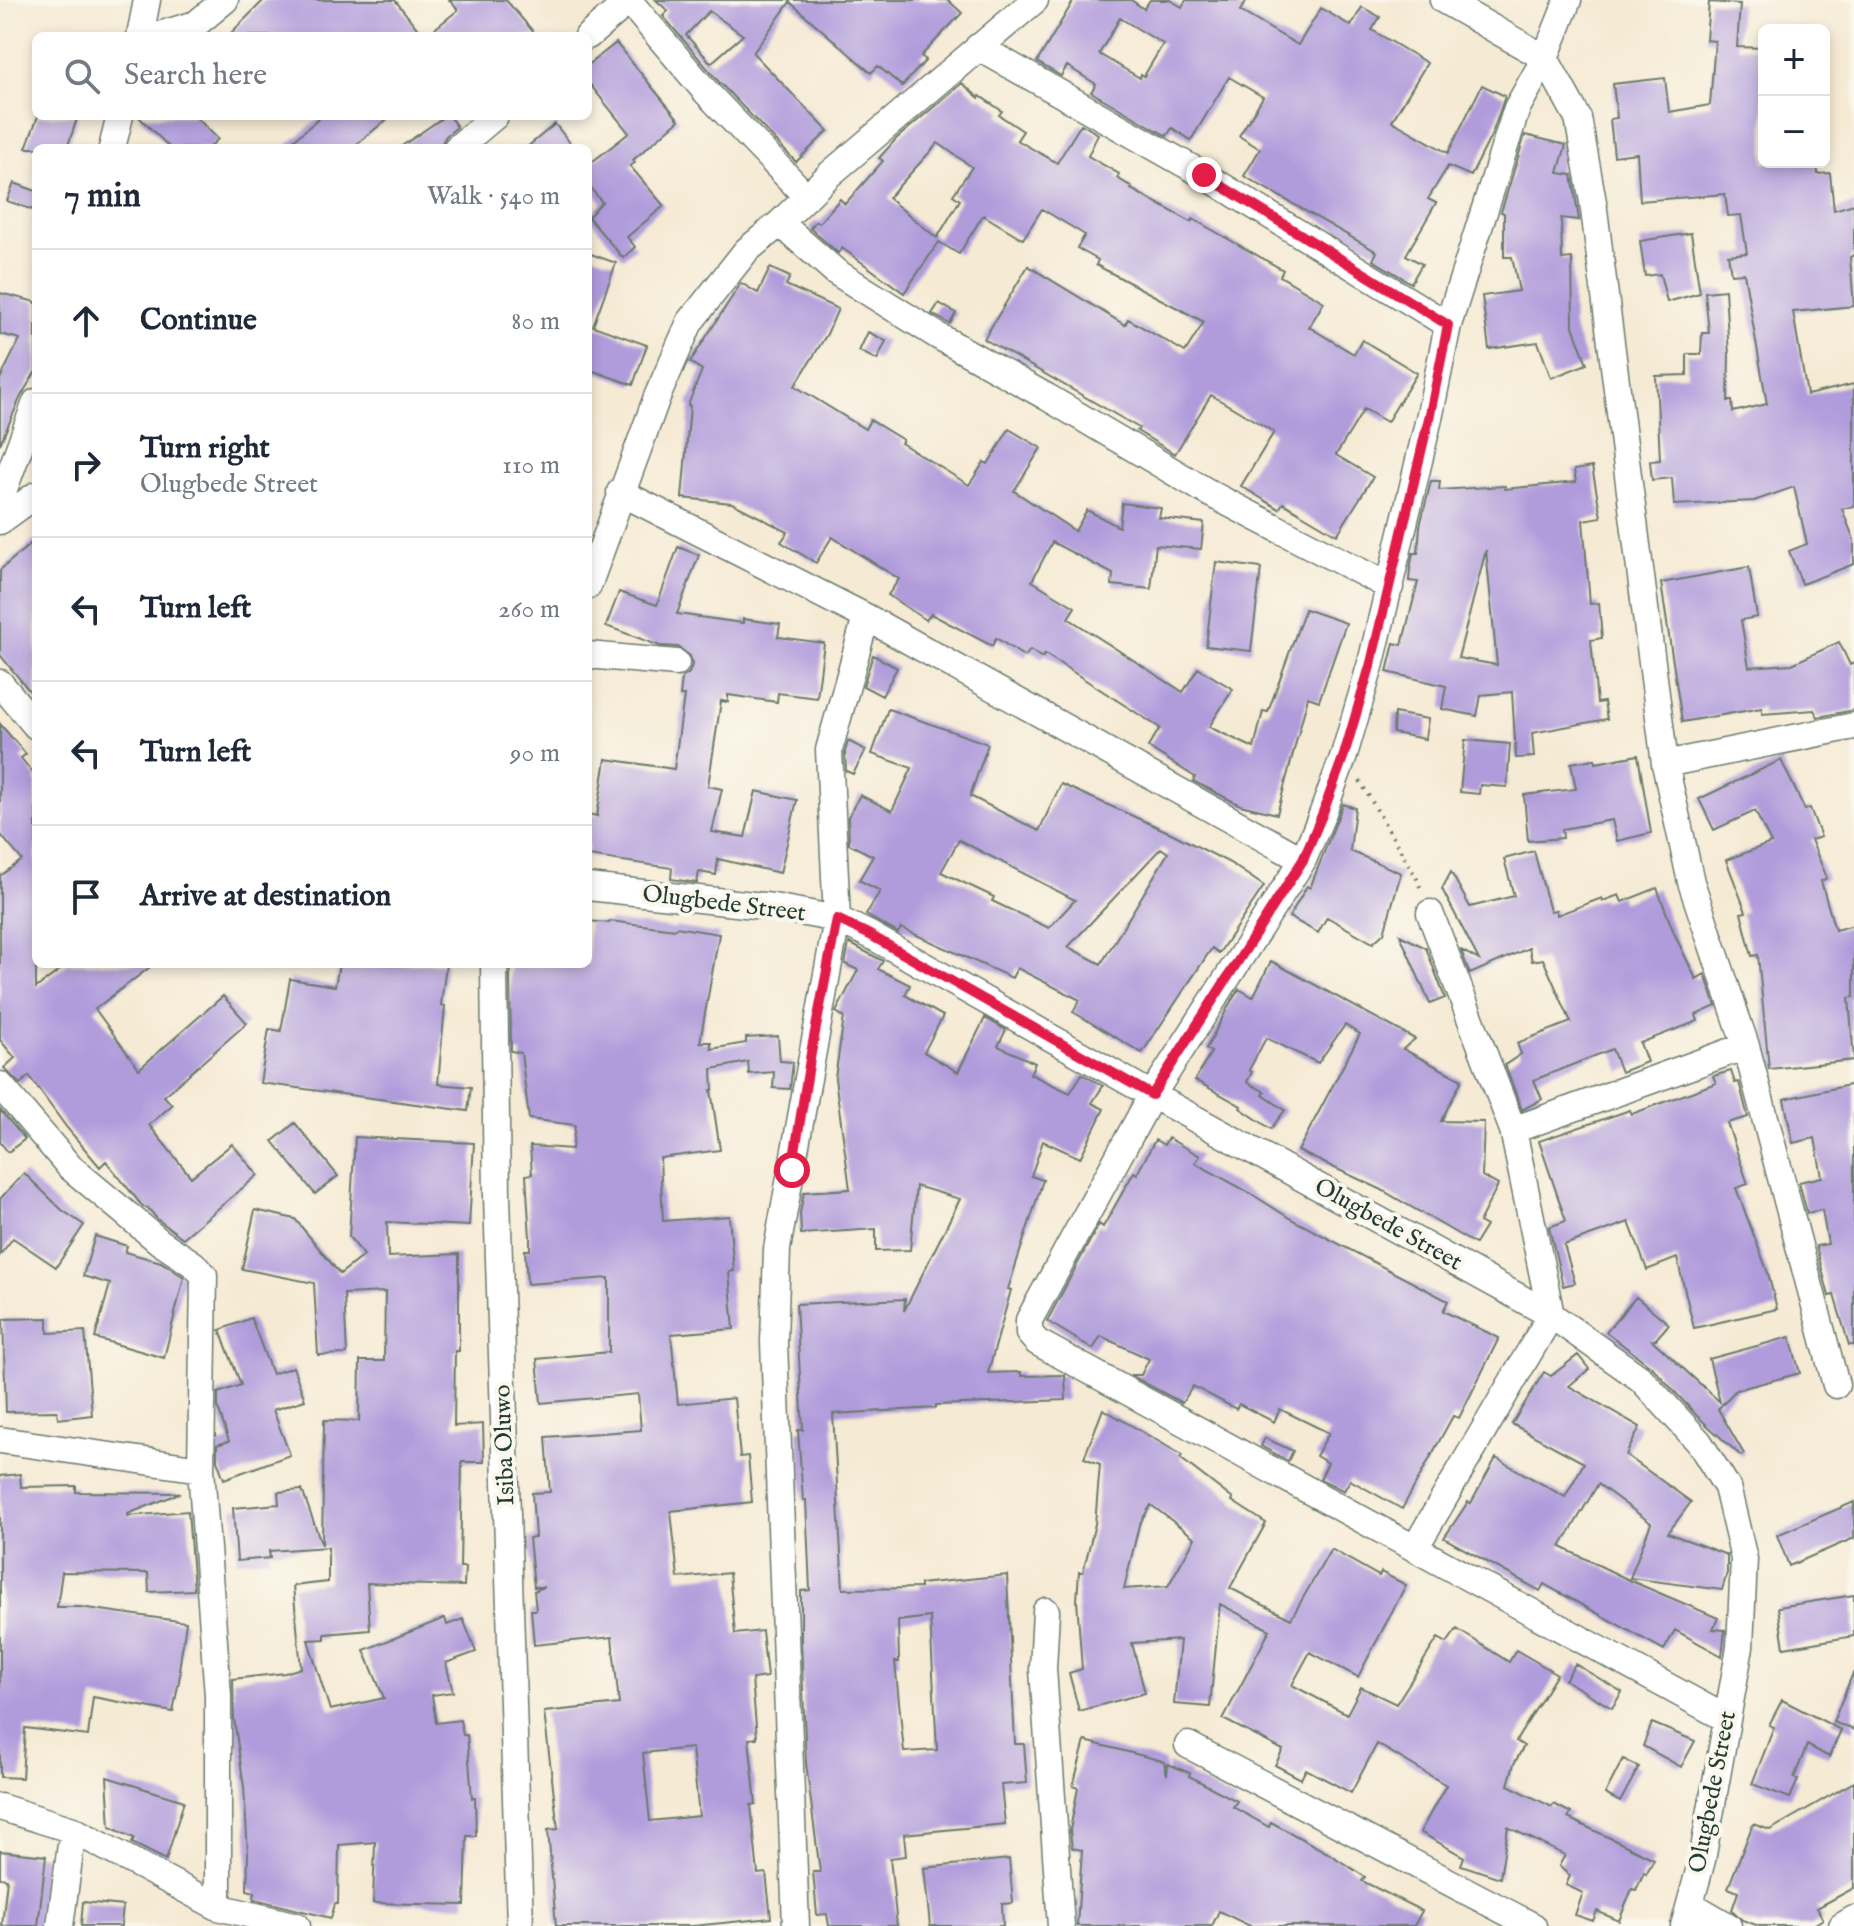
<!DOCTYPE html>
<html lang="en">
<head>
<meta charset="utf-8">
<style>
	:root { --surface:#fff; --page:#f6f6f7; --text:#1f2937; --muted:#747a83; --line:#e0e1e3 }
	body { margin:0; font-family:"IM FELL English",serif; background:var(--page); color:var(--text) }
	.controls { position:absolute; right:24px; top:24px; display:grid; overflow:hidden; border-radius:12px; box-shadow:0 4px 12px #0003 }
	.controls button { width:72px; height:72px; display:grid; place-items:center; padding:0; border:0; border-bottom:2px solid var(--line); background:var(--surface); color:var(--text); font:40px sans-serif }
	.stop { position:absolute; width:24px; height:24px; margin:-18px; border:6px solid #e11d48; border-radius:50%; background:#fff }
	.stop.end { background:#e11d48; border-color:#fff; box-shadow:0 2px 8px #0008 }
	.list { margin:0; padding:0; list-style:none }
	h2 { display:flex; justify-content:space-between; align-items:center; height:104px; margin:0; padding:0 32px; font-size:34px }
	h2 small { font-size:26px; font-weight:400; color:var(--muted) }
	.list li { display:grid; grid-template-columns:52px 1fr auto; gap:24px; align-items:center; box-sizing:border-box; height:144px; padding:0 32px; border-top:2px solid var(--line) }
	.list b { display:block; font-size:30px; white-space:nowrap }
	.list p { margin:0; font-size:26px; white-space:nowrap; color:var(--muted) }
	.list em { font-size:26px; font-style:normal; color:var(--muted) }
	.icon { flex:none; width:44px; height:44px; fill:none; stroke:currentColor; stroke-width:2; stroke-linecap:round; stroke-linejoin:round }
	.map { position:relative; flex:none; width:1854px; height:1926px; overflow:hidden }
	.search { position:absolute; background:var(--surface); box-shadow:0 4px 12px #0003; left:32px; top:32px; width:560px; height:88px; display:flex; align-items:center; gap:20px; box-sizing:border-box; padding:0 28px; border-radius:12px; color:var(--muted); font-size:30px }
	.panel { position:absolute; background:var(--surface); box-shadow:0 4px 12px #0003; left:32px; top:144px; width:560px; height:824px; border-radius:12px }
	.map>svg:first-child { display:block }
	.building { fill:#b09bdb; fill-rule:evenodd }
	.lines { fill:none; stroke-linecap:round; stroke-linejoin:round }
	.minor-casing { stroke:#6a7a6c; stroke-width:29 }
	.path { stroke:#6a7a6c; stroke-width:4; stroke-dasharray:2 6; stroke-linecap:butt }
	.minor { stroke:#fff; stroke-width:26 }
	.route { stroke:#e11d48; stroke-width:10 }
	.labels { text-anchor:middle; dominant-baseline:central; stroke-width:8; stroke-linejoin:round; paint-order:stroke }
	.street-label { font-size:24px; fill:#1f3d34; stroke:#fbf7ec }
</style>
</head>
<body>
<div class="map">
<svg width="1854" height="1926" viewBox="0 0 1854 1926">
	<rect width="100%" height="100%" fill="#fbf7ec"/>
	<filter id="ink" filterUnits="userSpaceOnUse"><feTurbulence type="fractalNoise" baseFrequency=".0125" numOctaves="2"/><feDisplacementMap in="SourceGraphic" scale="16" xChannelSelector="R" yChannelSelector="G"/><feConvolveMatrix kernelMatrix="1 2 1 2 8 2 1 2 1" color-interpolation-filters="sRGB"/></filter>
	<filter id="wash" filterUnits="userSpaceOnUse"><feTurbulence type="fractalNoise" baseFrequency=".006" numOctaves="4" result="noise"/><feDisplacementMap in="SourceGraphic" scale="32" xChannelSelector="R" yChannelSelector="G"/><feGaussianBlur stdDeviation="1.8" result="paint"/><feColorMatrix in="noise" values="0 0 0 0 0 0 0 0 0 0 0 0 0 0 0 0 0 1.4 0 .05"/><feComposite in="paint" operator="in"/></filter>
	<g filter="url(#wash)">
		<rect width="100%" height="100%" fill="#f5ead4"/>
		<g id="blocks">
			<path class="building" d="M264 0H395L423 36H228Z
				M449 0H506L537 36H426L458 10Z
				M656 0H948L962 13 921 56 926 60 902 86 878 66 871 73 790 2 753 53 828 131 796 162 719 82 663 16 668 11ZM709 11 743 35 711 63 686 35Z
				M1074 0H1131L1144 9 1150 0H1170L1182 7 1186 0H1247L1240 11 1298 45 1321 8 1351 26 1362 7 1380 17 1372 30 1427 63 1392 121 1448 153 1482 85 1505 96 1492 134 1471 176 1448 166 1428 199 1436 203 1406 255 1422 264 1411 283 1373 260 1377 252 1244 176 1260 149 1239 136 1263 97 1229 77 1191 140 1172 128 1167 136 1091 92 1096 84 1067 66 1061 76 1037 62ZM1120 18 1163 44 1144 76 1141 74 1140 78 1099 54Z
				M1709 2 1740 4 1737 47 1764 48V162H1817L1818 174 1830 173 1834 210 1854 204V255L1850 257 1854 306 1793 312 1807 395 1854 384V506L1842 509 1854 540V564L1802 584 1789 551 1807 544 1794 487 1754 501 1674 505 1672 478 1652 480 1650 461 1660 460 1656 376 1687 375V354H1701L1702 333H1709L1705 292 1725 290 1729 355 1728 401H1732L1733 412 1767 404 1744 273 1731 274 1728 255 1747 253 1741 215 1728 216 1725 194 1640 201 1637 153 1614 156 1610 119 1617 118 1613 84 1665 78 1669 112 1710 105 1715 41 1706 40Z
				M616 43 679 120 633 160 635 163 630 166 664 206 627 237 635 247 623 258 588 217 602 202 588 185V165L629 133 588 82V65Z
				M962 83 979 98 980 96 1002 111 999 115 1023 131 1017 140 1057 163 1081 124 1098 134 1088 156 1119 174 1117 178 1132 187 1131 189 1191 222 1193 219 1283 270 1280 276 1324 302 1309 327 1354 354 1362 340 1417 373 1387 422 1364 409 1336 455 1373 477 1337 535 1283 503 1279 509 1241 486 1274 432 1211 395 1175 454 1137 431 1139 428 984 339 1028 266 1125 325 1128 319 1185 352 1204 322 1096 265 1098 260 1077 248 1085 235 1042 209 1023 239 983 215 959 254 939 242 904 293 842 248 838 253 810 228 816 221 819 223 840 199 845 204 883 161 879 158 896 139ZM938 143 972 167 953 195 960 200 937 238 888 198Z
				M38 116H78L67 148H26Z
				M138 116H195L218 139 209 148H170Z
				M322 116H391L352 148H284Z
				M445 116H449L457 127 446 136 439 148H399Z
				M555 124 574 148H526Z
				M1525 135 1566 145 1558 173 1572 175 1579 220 1561 218 1562 259 1572 258 1573 326 1587 364 1551 378 1538 342 1489 349 1482 296 1519 291 1512 257H1504V213L1501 212Z
				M14 183 36 191V211L7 201Z
				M1691 233 1700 293 1667 302 1660 274 1645 276 1640 241Z
				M588 253 616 263 593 326 647 345 633 385 588 369Z
				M770 268 790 277 786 285 838 309 827 334 795 386 865 429 870 420 903 440 901 443 969 485 984 462 988 464 1009 429 1041 448 1014 491 1075 531 1087 510 1119 527 1122 503 1161 508 1159 518 1204 523 1201 549 1156 545 1151 589 1112 585 1113 574 1052 542 1032 581 1075 607 1068 618 1183 692 1198 668 1233 689 1209 727 1254 748 1263 711 1268 712 1305 609 1346 623 1319 701 1308 697 1277 814 1240 805 1193 781 1195 777 1148 747 1160 728 1045 654 1042 658 1030 650 1025 657 996 638 992 646 931 614 926 620 888 595 899 579 832 537 816 563 781 542 788 532 732 503 682 498 690 406 688 405 702 370 690 362 741 283 758 293Z
				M0 293 36 302V371L21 396 0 444V379L20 339 0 334Z
				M939 303 956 313 950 324 932 314Z
				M868 332 886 341 877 360 859 351Z
				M1592 467 1601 517 1583 520 1590 604 1599 603 1602 638 1591 640 1597 703 1604 702 1607 719 1532 733 1534 757 1516 758 1512 692 1481 695 1477 716 1442 709 1446 686 1387 672 1394 643 1402 645 1418 582 1409 581 1410 569 1413 553H1418L1420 526 1431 481H1440L1439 490 1505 486V489L1576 482 1574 470ZM1486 550 1497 665 1458 658Z
				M36 539V699L0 655V570Z
				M678 547 699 555 677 614 743 623V619L780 624 778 637 824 643 817 698 778 693 777 702 728 695V702L721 701 708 786 722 789 712 832 745 837 756 791 797 800 780 873 718 859 716 875 699 872 697 883 671 879 672 868 588 856V814L597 816 606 759 674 769 684 696H680L682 678 689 673 692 665 690 656 678 647 660 646 606 626 619 592 657 605Z
				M1216 562 1261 568 1251 651 1206 646Z
				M1749 567 1757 617 1741 620 1749 667 1792 664 1839 642 1850 665 1854 663V710L1818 717 1814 710 1762 714V708L1682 722 1661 583Z
				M873 655 897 668 882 696 863 686Z
				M888 709 988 744 970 796 1039 831 1061 784 1171 833 1230 863 1264 886 1219 953 1212 948 1142 1053 1073 1012 1080 1000 1017 968 1012 978 901 928 898 933 866 915 880 891 859 880 873 856 849 844 848 817 860 795 892 811 912 768 872 754ZM959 840 1075 900 1049 928 992 901 994 897 941 872ZM1161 848 1168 853 1101 964 1068 947Z
				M1394 713 1428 719 1425 739 1393 733Z
				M0 724 26 754 21 758 36 777V988L68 964H154L95 1009 139 1069 223 996 247 1023 164 1096 172 1105 149 1125 191 1177 232 1144 258 1175 183 1238 157 1219 148 1208 143 1207 106 1161 100 1167 67 1128 29 1076 20 1084 4 1068 15 1058 0 1040V876L22 860 0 834Z
				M1465 740 1510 744 1507 787 1480 785 1479 794 1460 792Z
				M848 741 866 750 853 774 846 771 845 752Z
				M1638 755 1651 833 1617 841 1612 820 1562 829 1563 838 1528 841 1524 795 1576 789 1571 763 1595 759 1596 763Z
				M1781 760 1805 810 1810 808 1821 837 1811 840 1827 878 1821 881 1835 930 1854 925V997L1849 998 1854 1060 1769 1069 1758 955 1752 956 1741 913 1746 912 1726 860 1771 843 1755 811 1714 830 1699 799Z
				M1343 804 1355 808 1350 851 1401 873 1384 933 1373 943 1327 917 1318 933 1289 917 1307 886 1310 888Z
				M1534 851 1550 911 1556 910 1557 915 1602 898 1603 901 1619 895 1622 902 1657 888 1674 933 1696 979 1705 974 1716 1006 1696 1015 1698 1021 1640 1043 1647 1062 1621 1072 1612 1049 1534 1080 1542 1099 1522 1110 1505 1065 1521 1054 1517 1043 1571 1022 1543 959 1532 961 1529 948 1470 974 1461 950 1479 960 1442 889 1451 872 1470 907 1514 896 1504 859Z
				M588 921 609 923 610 921 675 929 676 927 719 934 700 1042H711V1049L746 1043V1038L778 1036 780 1061 793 1062 790 1089 773 1088 774 1072 749 1074 748 1062 712 1069 713 1090H711L720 1150 660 1158 663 1221 729 1216 734 1271 729 1272 734 1329 671 1334 678 1404 734 1398 740 1457 748 1456 752 1502 671 1511 678 1578 729 1573 735 1634 762 1631 767 1677 752 1679 757 1738 749 1739 756 1804 751 1805 758 1874 766 1873 771 1918 693 1926H556L548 1830 558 1829 544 1712 619 1704 612 1637 534 1645 531 1610H536L534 1591 544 1587H534L529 1538 535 1537 532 1493 550 1492 546 1437 641 1430 638 1394 541 1403 537 1359 609 1352V1278L527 1284 525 1250H530V1238L526 1175 532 1174 530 1146 572 1149 575 1125 529 1119 521 1053 511 1051 510 975 512 964H588ZM692 1748 699 1816 650 1821 643 1753Z
				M1400 935 1426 948 1445 998 1430 1004Z
				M849 943 883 961 878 969 910 985 905 995 943 1016 924 1052 958 1072 985 1018 1006 1030 998 1046 1035 1063 1030 1074 1070 1093 1082 1074 1103 1086 1092 1103 1104 1109 1080 1158 1043 1141 1031 1176 1043 1180 1008 1289 1011 1290 988 1373 1021 1372V1376L1065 1375 1066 1400 936 1405V1408L833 1414 843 1589 920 1588V1584L1007 1575 1015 1744H1024L1027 1783 1001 1785 1005 1824 904 1834 906 1856 890 1858 897 1926H829L827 1914 817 1915 813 1872H820L806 1763 801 1640V1591L810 1590 806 1500H803L798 1430H803L796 1304 905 1299 904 1311 960 1199 916 1186 910 1250 876 1251V1229L801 1234 800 1213 804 1192 850 1189 835 1078 844 1017 836 1012 858 970 845 964ZM930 1617 937 1750 904 1752 895 1662H899L898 1621Z
				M1271 961 1415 1039 1403 1049 1462 1080 1441 1121 1484 1122 1482 1176 1498 1185 1479 1222 1486 1226 1475 1244 1380 1189 1298 1151 1360 1034 1345 1025 1318 1063 1266 1038 1249 1070 1252 1072 1247 1082 1265 1092 1263 1095 1285 1110 1271 1129 1240 1108 1241 1106 1195 1080 1211 1052 1206 1049 1229 1005 1239 989 1253 997Z
				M339 964H446L441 1005 445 1006 438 1084 471 1087 468 1111 260 1083 269 1029 281 1031 290 979 335 986Z
				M1731 1071 1735 1083 1739 1082 1748 1117 1727 1123 1748 1184 1736 1188 1768 1273 1777 1309 1694 1328 1677 1258 1647 1270 1629 1222 1564 1245 1575 1283 1563 1286 1549 1227 1566 1221 1539 1141 1630 1110 1632 1114 1716 1083 1713 1076Z
				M1854 1084V1345H1849L1834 1295 1829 1296 1816 1246 1828 1244 1822 1210 1807 1213 1799 1182 1822 1177 1815 1138 1793 1143 1784 1099Z
				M0 1110 25 1139 8 1152 0 1142Z
				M295 1123 338 1176 315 1194 273 1141Z
				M355 1137 474 1143 469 1226 387 1222 388 1257 459 1254V1351H455L454 1426 483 1424 484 1462H462L460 1567H465L464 1586 367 1583 370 1630 325 1634V1639L308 1640 330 1710 384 1698 364 1650 445 1618 447 1625 463 1619 476 1652 446 1663 453 1692 432 1695 436 1723 460 1720 463 1735H467L472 1798H475L476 1836H467L465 1905 373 1903 375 1842 339 1845 338 1904H335L331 1918 254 1899 255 1892 247 1890 248 1854 244 1787 234 1719 233 1679 285 1673 301 1668 293 1586 328 1582V1547L269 1551 270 1558 237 1561 233 1508 279 1504 278 1492 302 1490 322 1545 324 1420 359 1421 360 1361H384L385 1292 344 1294 347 1354 318 1355 314 1283 242 1269 255 1210 295 1219 340 1274 364 1255 349 1237Z
				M1168 1138 1200 1156 1195 1163 1250 1193 1291 1219 1448 1301 1443 1311 1499 1338 1459 1418 1453 1416 1402 1509 1350 1480 1344 1491 1320 1479 1328 1463 1316 1456 1329 1433 1280 1409 1274 1422 1239 1404 1236 1409 1193 1386 1182 1403 1130 1375H1141L1149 1359 1101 1336 1093 1349 1047 1321 1099 1224 1103 1227 1134 1172 1137 1174 1155 1140 1164 1145Z
				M24 1173 62 1210 84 1225 56 1267 13 1238 0 1255V1199Z
				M95 1236 127 1246 125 1252 161 1262 184 1277 164 1358 95 1338 110 1284 83 1276Z
				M1636 1297 1669 1324 1656 1339 1652 1340 1720 1402 1709 1359 1790 1337 1800 1373 1736 1390 1718 1409 1744 1454 1741 1456 1697 1416 1653 1368 1606 1332Z
				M48 1318V1333L85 1331 92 1415 58 1419 57 1411 6 1412 3 1319Z
				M251 1318 272 1374 293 1367 305 1400 273 1410 290 1455 224 1479 217 1460V1445L229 1441 218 1408V1393L241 1385 220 1330Z
				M1578 1355 1589 1369 1569 1386 1640 1427 1626 1455 1691 1502 1668 1533 1727 1555V1573L1722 1590 1630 1578 1651 1523 1598 1484 1561 1547 1629 1580 1718 1618 1713 1629 1725 1630 1722 1656 1675 1630 1664 1650 1544 1584 1540 1591 1444 1538 1468 1502 1471 1503 1496 1458 1565 1497 1584 1463 1512 1424 1544 1372 1551 1376Z
				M1103 1409 1182 1455 1180 1458 1233 1499 1232 1501 1266 1523 1230 1588 1291 1619 1331 1549 1379 1576 1381 1572 1406 1585 1358 1677 1310 1652 1292 1685 1347 1714 1361 1687 1396 1704 1438 1638 1447 1643 1457 1629 1509 1662 1516 1650 1557 1674 1516 1741 1524 1746 1514 1764 1508 1785 1552 1807 1554 1804 1571 1813 1568 1818 1654 1859 1646 1874 1644 1872 1636 1890 1632 1889 1619 1921 1597 1911 1593 1921 1575 1915 1583 1893 1566 1885 1570 1876 1559 1866 1565 1855 1508 1827 1500 1878 1461 1865 1464 1857 1420 1832 1446 1785 1377 1744 1351 1793 1306 1769 1301 1779 1275 1765 1283 1750 1223 1719 1270 1630 1220 1604 1210 1707 1174 1704 1180 1640 1132 1643 1145 1693 1079 1711 1069 1673 1082 1669 1077 1600 1079 1572H1083L1095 1524 1100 1464 1084 1458ZM1151 1505 1195 1538 1168 1586 1124 1589 1139 1525Z
				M1265 1438 1293 1451 1288 1461 1261 1446Z
				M20 1474 21 1487 76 1486V1492L180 1493 128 1514V1516L188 1511 194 1590 149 1592 148 1573 62 1572 57 1607H80L186 1622 179 1670H181L173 1712 93 1697 88 1736 25 1728 22 1778 0 1777V1476Z
				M1854 1502V1538L1789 1566 1777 1535Z
				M1854 1595V1636L1784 1648 1778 1607Z
				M1575 1664 1622 1692 1612 1708 1565 1680Z
				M1853 1673H1854V1730L1833 1722Z
				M1782 1700 1841 1730 1829 1757 1807 1745 1794 1778 1798 1780 1790 1798 1752 1784 1774 1727 1769 1725Z
				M1652 1723 1695 1741 1681 1767 1643 1746Z
				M1085 1741 1159 1760 1164 1762 1167 1775 1168 1764 1190 1773 1189 1776 1237 1801 1233 1807 1269 1827 1271 1822 1328 1853 1365 1877 1362 1881 1422 1911 1414 1926H1250L1219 1911 1212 1926H1077L1082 1850 1072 1848 1070 1830 1078 1788 1073 1786Z
				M1623 1759 1639 1767 1620 1802 1605 1794Z
				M107 1777 184 1801 166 1860 132 1843 134 1838 110 1827Z
				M1854 1782V1888L1817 1908 1823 1919 1812 1926H1759L1742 1920 1732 1910 1738 1892 1728 1888 1753 1824 1770 1830Z
				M0 1851 46 1856 38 1926H2L7 1879 0 1878Z
				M1009 1859 1013 1903 1002 1904 1003 1926H930L924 1868Z
				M83 1902 123 1906 121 1926H81Z"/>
		</g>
	</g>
	<g filter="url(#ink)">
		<use href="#blocks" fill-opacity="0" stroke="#6a7a6c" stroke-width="2"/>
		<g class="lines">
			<g class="minor-casing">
				<path id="minor" d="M628 0 707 93 806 196
					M1443 0 1545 58 1578 118 1593 202 1665 764 1691 882 1746 1046 1836 1385
					M1568 0 1545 58 1517 108 1448 325 1430 414 1371 663 1344 755 1322 815 1303 860 1152 1095 1029 1320V1333L1037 1342 1727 1719
					M140 36 147 0
					M156 36 196 24 225 0
					M588 36 630 0
					M978 47 1204 175 1448 325
					M112 148 120 116
					M457 148 495 116
					M780 223 836 272 938 336 1047 397 1211 494 1390 587
					M620 492 866 617 1303 860
					M0 500 36 402
					M0 521 36 495
					M588 586 657 397 690 322 746 251 780 223 830 174 1035 0
					M588 655 676 663
					M0 683 36 726
					M1665 764 1854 726
					M588 887 773 907 837 919 870 935 1152 1095 1551 1315 1641 1379 1699 1442 1727 1487 1744 1559 1740 1647 1702 1860 1684 1926
					M494 964 497 1196 520 1926
					M0 1085 70 1167 160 1242 193 1264 204 1275 201 1469 218 1695V1907
					M1513 1130 1746 1046
					M0 1440 201 1469
					M1415 1548 1551 1315 1513 1130 1430 913
					M1046 1611 1043 1669 1061 1926
					M1188 1745 1533 1926
					M0 1807 73 1830 218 1907 297 1926
					M1690 1904 1728 1926
					M60 1926 73 1830
					M796 1926 774 1342 777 1249 837 919 829 750 866 617
					M1842 1926 1854 1919"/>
			</g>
			<path class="path" d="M1360 781 1417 879 1422 892"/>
			<use href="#minor" class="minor"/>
		</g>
	</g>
	<g class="lines" filter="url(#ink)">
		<path class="route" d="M792 1170 811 1053 837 919 870 935 1152 1095 1303 860 1322 815 1344 755 1371 663 1430 414 1448 325 1204 175"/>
	</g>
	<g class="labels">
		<g class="street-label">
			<text transform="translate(724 904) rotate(7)">Olugbede Street</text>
			<text transform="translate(1388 1225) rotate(29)">Olugbede Street</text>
			<text transform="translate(505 1445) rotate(-92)">Isiba Oluwo</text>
			<text transform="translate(1713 1792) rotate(-79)">Olugbede Street</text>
		</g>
	</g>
</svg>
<div class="controls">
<button>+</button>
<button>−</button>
</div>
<div class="stop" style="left:792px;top:1170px"></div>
<div class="stop end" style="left:1204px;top:175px"></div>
<div class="search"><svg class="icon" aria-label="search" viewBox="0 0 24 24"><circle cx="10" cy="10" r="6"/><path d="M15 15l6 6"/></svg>Search here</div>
<section class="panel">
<h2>7 min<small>Walk · 540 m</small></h2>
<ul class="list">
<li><svg class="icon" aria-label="ahead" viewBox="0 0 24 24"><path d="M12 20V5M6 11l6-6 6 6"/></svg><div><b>Continue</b></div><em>80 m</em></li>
<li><svg class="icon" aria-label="right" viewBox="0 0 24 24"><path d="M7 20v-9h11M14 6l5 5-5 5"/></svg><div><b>Turn right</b><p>Olugbede Street</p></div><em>110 m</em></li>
<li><svg class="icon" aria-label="left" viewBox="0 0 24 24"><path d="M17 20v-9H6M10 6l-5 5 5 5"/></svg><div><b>Turn left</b></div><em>260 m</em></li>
<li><svg class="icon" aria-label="left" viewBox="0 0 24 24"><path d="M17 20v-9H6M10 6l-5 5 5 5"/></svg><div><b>Turn left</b></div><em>90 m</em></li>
<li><svg class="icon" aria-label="arrive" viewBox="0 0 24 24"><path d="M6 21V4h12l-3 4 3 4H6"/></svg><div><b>Arrive at destination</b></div></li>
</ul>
</section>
</div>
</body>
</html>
